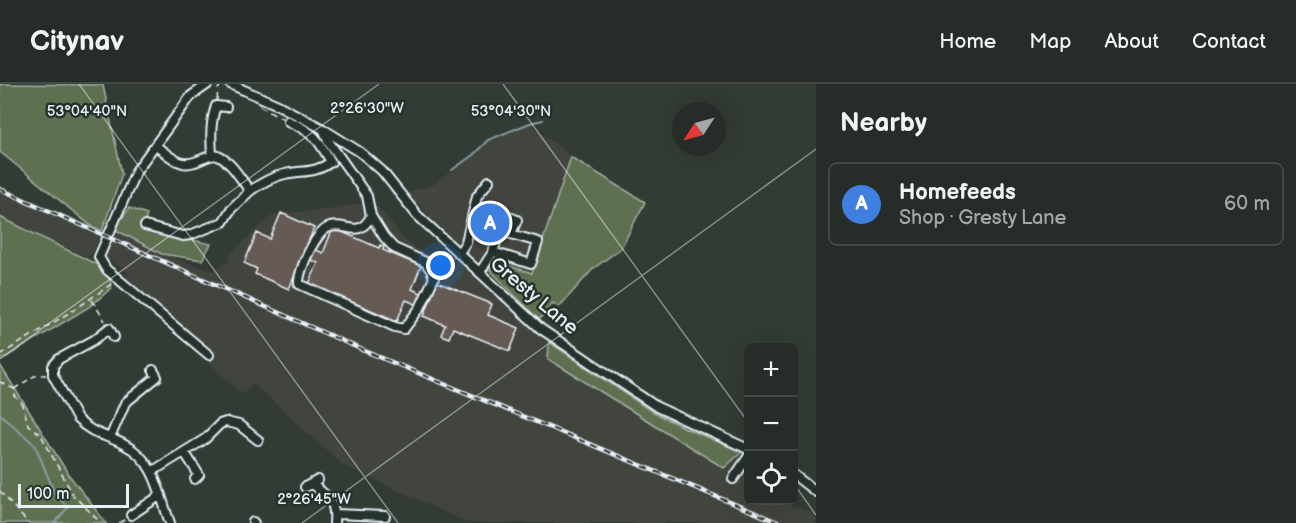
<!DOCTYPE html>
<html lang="en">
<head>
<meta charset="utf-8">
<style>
	:root { --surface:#262c28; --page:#2e3430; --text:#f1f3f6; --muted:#a4a7a8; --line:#424845; --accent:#95b2f1 }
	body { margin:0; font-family:"Balsamiq Sans",sans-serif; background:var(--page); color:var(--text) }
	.controls { position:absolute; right:18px; bottom:18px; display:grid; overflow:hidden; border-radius:9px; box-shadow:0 6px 24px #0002 }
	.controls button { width:54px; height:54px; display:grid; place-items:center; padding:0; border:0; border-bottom:2px solid var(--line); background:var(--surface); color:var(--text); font:30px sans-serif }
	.compass { position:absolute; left:672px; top:18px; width:54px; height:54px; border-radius:50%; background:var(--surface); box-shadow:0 6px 24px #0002; rotate:234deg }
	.scale { position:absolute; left:18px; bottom:15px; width:111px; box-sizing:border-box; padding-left:6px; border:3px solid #e8f1f8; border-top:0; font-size:16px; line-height:21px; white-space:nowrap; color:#e8f1f8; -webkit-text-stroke:4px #26332d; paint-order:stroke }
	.you { position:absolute; left:441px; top:182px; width:21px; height:21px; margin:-15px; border:4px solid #fff; border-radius:50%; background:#1a73e8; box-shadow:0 0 0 9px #1a73e833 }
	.badge { display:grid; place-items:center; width:39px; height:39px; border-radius:50%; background:var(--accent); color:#fff; font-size:20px; font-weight:700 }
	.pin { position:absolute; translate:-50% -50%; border:3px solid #fff; box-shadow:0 2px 6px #0006 }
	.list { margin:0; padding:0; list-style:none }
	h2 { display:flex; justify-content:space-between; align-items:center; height:78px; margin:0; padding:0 24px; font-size:26px }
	h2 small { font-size:20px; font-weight:400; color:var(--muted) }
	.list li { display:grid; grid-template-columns:39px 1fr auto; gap:18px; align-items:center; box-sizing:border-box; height:84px; margin:0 12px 12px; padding:0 12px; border:2px solid var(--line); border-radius:9px }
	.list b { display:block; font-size:22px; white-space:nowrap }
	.list p { margin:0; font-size:20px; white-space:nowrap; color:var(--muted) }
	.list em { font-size:20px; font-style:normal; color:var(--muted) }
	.icon { flex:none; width:33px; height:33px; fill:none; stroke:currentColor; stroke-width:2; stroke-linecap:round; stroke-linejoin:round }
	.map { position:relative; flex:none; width:816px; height:439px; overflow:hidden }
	header { display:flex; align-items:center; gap:36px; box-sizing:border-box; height:84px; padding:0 30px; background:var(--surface); border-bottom:2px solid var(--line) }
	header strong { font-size:28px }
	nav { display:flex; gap:33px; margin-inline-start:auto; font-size:21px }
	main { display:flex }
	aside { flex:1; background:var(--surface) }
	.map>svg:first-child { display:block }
	.built { fill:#42443e }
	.green { fill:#5f6f51; stroke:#a4b0a4; stroke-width:1.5 }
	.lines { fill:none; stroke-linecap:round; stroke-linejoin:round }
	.stream { stroke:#859ea2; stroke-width:2 }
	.building { fill:#665a54; stroke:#e8f1f8; stroke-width:1.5 }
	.minor-casing { stroke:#e8f1f8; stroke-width:12 }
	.path { stroke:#e8f1f8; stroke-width:1.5; stroke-dasharray:6 4.5; stroke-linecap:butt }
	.minor { stroke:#26332d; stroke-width:8 }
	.rail-casing { stroke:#e8f1f8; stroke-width:4.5 }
	.rail { stroke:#26332d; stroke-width:2; stroke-dasharray:7; stroke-linecap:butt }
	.ticks { fill:none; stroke:#e8f1f8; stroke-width:1.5; stroke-opacity:0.45 }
	.labels { text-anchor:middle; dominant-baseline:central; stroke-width:5; stroke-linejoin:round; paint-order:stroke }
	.street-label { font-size:20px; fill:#e8f1f8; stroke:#26332d }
	.ticks-label { font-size:15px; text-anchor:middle; fill:#e8f1f8; stroke:#26332d; stroke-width:5; stroke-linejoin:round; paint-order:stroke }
</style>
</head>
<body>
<header>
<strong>Citynav</strong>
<nav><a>Home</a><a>Map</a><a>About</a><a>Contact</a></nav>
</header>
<main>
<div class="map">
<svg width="816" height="439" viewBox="0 0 816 439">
	<rect width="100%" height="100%" fill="#333b35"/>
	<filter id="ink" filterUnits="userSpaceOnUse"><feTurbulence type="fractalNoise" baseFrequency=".0167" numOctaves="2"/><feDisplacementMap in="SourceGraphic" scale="12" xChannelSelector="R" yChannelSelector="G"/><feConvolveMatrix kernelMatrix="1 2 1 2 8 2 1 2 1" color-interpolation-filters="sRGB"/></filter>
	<g filter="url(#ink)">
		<path class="built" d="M530 39 571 73 532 189 496 178 490 186 454 157 407 109 434 100 473 71 488 56Z
			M0 101 102 147 93 168 87 174 79 170 0 132Z
			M363 119H375L403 154 447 189 458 174 477 195 549 258V275L723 384 742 368 743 375 748 376V416L781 417 806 427 816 429V439H468L343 381 253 299 242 310 123 197 129 189 105 173 114 145 162 170 213 187 228 178 231 169 274 130 328 125Z"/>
		<path class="green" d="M0 0 103 1 122 90 102 147 90 141 0 68Z
			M571 73 645 118 621 164 593 185 559 223 553 219 539 236 490 186 496 178 532 189Z
			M129 124 147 130 143 146 211 160 202 176 162 170 114 145Z
			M0 133 106 185 112 204 89 223 0 277Z
			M549 258 654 329 685 344 742 368 724 384 548 275Z
			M0 281 69 391 106 439H0Z"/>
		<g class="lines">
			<path class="stream" d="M452 86 473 71 488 56 530 39 543 36
				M0 330 35 361 55 410 68 423 55 439"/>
		</g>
		<path class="building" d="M281 129 314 144 289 205 255 190 257 185 244 179 257 149 270 155Z
			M333 144 379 164 380 161 384 163 383 166 421 182 412 205 423 210 418 221 406 216 397 237 309 200 318 179 309 175 314 165 323 169Z
			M437 198 492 220 488 231 519 244 510 267 453 244 449 254 441 251 445 241 424 232Z"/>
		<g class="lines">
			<g class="minor-casing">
				<path id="minor" d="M208 0 191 12 136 87 99 173 106 185 209 271
					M230 0 278 21 323 45 360 68 382 87 417 131 541 245 657 323 748 365
					M324 47 329 58 367 112 371 132 384 153 394 164 425 178 431 186 434 194 420 224 404 245 395 243 299 200C298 187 316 146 330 143 347 138 358 156 371 132
					M212 71C211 54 210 39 216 22L226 23
					M250 107C261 99 271 93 285 90 303 86 314 90 331 78 317 53 314 49 288 37
					M145 142 183 152 190 151 223 138 231 125 250 107C241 96 232 78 218 72 209 68 196 82 183 79 173 77 163 67 155 61
					M459 169 466 158 477 112 489 97
					M480 188 493 168 505 131 517 136 511 150 538 158 531 180 493 168
					M114 253 109 244 94 256 59 275 53 282V291L77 335C94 352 106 350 125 361 156 377 159 410 170 439
					M110 354 125 319 157 293 153 286
					M185 369 199 391 195 395
					M153 387 205 355 220 340 226 338 239 341 258 356
					M794 391 816 408
					M733 395 748 373
					M311 400C328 412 336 416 334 439
					M305 403 318 396
					M335 430 385 432
					M131 431 161 411
					M253 438 254 439"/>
			</g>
			<path class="path" d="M217 16 218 5 222 0
				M260 22 282 34
				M92 216 105 237
				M0 271 77 224 113 199
				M0 298 14 305 15 312 23 321 28 341 41 351 73 411 101 439
				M14 305 36 291H46
				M0 407 28 439
				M119 439 126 435"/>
			<use href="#minor" class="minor"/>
			<g class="rail-casing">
				<path id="rail" d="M0 105 365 267 780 439"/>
			</g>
			<use href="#rail" class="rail"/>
		</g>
	</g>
	<path class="ticks" d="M79 0 398 439M503 0 748 338M0 275 379 0M794 400 816 431M302 439 816 65"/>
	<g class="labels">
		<g class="street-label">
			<text transform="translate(534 212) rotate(40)">Gresty Lane</text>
		</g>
	</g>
	<g class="ticks-label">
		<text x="367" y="29">2°26'30"W</text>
		<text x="87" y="32">53°04'40"N</text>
		<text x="511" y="32">53°04'30"N</text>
		<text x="314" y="420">2°26'45"W</text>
	</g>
</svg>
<div class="controls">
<button>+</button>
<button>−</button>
<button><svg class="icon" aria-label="locate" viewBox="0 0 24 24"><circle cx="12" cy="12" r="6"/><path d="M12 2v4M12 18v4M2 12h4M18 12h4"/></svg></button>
</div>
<svg class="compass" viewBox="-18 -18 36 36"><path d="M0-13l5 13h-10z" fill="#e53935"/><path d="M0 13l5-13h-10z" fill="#a4a7a8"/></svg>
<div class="scale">100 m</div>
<div class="you"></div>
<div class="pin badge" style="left:490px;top:139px;background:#3f7fe0">A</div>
</div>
<aside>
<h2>Nearby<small></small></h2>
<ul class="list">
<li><span class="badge" style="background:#3f7fe0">A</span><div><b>Homefeeds</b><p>Shop · Gresty Lane</p></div><em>60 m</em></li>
</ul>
</aside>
</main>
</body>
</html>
